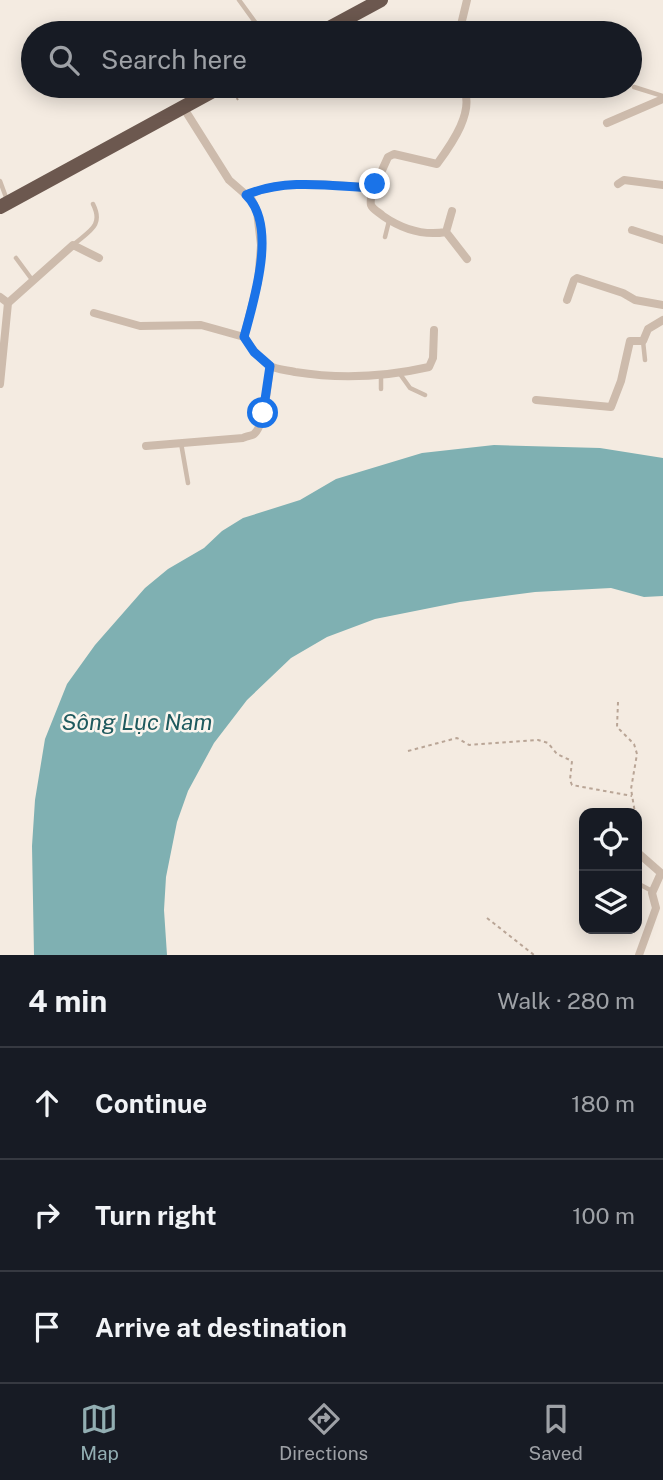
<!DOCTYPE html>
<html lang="en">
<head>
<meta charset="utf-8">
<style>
	:root { --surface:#171b24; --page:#20242c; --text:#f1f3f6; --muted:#9ea1a6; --line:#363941; --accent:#92aeb2 }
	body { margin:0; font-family:"Public Sans",sans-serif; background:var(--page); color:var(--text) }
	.controls { position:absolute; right:21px; bottom:21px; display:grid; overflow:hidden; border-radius:14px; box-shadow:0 4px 18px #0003 }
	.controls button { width:63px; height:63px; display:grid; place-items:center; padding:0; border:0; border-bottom:2px solid var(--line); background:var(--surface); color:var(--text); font:35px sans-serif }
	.stop { position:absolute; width:21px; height:21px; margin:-16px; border:5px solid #1a73e8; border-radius:50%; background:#fff }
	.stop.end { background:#1a73e8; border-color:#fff; box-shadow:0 2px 7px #0008 }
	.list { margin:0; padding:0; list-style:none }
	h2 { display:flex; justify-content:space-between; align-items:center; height:91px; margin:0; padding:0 28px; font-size:30px }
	h2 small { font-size:23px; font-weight:400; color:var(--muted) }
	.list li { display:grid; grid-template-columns:46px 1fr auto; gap:21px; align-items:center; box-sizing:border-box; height:112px; padding:0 28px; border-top:2px solid var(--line) }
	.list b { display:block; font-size:26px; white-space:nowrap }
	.list em { font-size:23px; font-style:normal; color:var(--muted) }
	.icon { flex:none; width:38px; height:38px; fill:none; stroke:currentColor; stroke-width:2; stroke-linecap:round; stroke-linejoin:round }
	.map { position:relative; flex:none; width:663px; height:955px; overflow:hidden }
	.search { position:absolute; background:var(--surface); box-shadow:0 4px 18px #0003; left:21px; right:21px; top:21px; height:77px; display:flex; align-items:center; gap:18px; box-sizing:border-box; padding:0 24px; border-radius:38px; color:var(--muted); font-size:26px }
	.sheet { height:427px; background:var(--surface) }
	nav { display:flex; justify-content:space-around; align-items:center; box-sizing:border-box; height:98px; border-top:2px solid var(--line); background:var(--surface); font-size:19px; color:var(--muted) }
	nav a { display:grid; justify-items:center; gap:4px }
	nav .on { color:var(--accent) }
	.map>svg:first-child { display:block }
	.water { fill:#7fb0b2 }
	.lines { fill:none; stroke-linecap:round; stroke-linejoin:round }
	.path { stroke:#b9a596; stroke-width:2; stroke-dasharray:3.5 3.5; stroke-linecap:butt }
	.service { stroke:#cdbbac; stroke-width:4.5 }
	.minor { stroke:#cdbbac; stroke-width:8 }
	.trunk { stroke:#6c584f; stroke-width:14 }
	.route { stroke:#1a73e8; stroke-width:9 }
	.labels { text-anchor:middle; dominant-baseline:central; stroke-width:5; stroke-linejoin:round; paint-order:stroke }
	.water-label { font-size:23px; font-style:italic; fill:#1f5a5e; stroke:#fbf5ee }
</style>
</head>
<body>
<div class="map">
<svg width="663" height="955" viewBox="0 0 663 955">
	<rect width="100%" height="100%" fill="#f4ebe1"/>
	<path class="water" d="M494 445 600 448 663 458V596L644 597 611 588 535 592 460 602 375 619 327 637 291 658 247 700 214 743 188 791 177 822 166 877 164 910 167 955H34L32 846 35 800 45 739 67 684 95 645 145 588 168 569 204 548 222 531 243 518 300 500 336 479 422 453Z"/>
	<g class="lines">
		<path class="path" d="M233 92 238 100
			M618 702 617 727 634 744 637 754 631 789 635 813
			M408 751 457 738 469 745 538 740 548 743 557 754 572 761 570 780 572 785 632 796
			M487 918 534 955"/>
		<path class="service" d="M239 0 263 33
			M634 87 663 96
			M0 181 7 200
			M385 237 389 221
			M73 245C89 231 104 226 93 204
			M16 258 33 281
			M643 341 645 360
			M400 374 410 388 425 395
			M381 375V389
			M181 443 188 483
			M637 883 652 891"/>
		<path class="minor" d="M459 33 467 0
			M183 107 229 180 252 200 257 212 261 245 258 282 244 337C251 347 258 358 269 365 276 370 287 370 295 372 339 379 385 377 429 367L433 358 434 330
			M607 123 663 99
			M618 184 624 180 663 185
			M374 188C372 193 370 200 371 205 373 210 379 212 383 216 402 229 423 236 446 232L452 211
			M246 195C285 178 332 185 374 188L388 157 394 154 437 164C451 145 477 109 462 86
			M632 230 663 240
			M446 232 467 259
			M0 297 8 303 0 384
			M567 300 574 280 577 278 623 293 635 300 663 305
			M8 303 73 245 99 258
			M94 313 140 326 201 325 244 337
			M536 400 611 407 621 381 630 341H643L648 329 663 320
			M146 446 243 438C244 437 254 435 254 434 265 426 268 380 270 366
			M583 834H584
			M637 852 661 873 652 893 656 908 639 955"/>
		<path class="trunk" d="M320 33 381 0
			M0 207 222 86"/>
	</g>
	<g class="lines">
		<path class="route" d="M263 413 270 366 254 352 244 337C254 300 278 225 246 195 285 178 332 186 374 188L375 184"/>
	</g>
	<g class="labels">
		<g class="water-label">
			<text x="137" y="721">Sông Lục Nam</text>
		</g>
	</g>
</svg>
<div class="controls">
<button><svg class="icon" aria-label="locate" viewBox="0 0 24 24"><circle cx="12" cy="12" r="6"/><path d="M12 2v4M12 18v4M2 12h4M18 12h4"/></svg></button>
<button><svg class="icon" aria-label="layers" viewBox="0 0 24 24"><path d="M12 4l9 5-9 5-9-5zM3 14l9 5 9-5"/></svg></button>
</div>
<div class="stop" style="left:263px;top:413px"></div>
<div class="stop end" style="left:375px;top:184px"></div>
<div class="search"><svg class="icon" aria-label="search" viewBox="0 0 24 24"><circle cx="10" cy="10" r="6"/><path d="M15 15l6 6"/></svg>Search here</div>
</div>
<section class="sheet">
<h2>4 min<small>Walk · 280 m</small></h2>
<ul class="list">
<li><svg class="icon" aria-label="ahead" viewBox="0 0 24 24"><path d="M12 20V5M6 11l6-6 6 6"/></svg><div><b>Continue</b></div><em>180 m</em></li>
<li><svg class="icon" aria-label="right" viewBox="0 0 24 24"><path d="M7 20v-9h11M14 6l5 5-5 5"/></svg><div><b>Turn right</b></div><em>100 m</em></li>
<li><svg class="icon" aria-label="arrive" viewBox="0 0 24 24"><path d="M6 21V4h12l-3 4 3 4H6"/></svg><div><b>Arrive at destination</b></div></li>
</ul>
</section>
<nav>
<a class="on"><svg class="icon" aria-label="map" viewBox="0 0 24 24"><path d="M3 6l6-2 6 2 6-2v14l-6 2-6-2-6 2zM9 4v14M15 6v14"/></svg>Map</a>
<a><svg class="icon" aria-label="directions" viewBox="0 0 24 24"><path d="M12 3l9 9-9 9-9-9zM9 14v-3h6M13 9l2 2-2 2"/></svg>Directions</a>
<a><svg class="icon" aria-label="saved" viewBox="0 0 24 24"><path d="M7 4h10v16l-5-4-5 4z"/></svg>Saved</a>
</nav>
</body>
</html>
